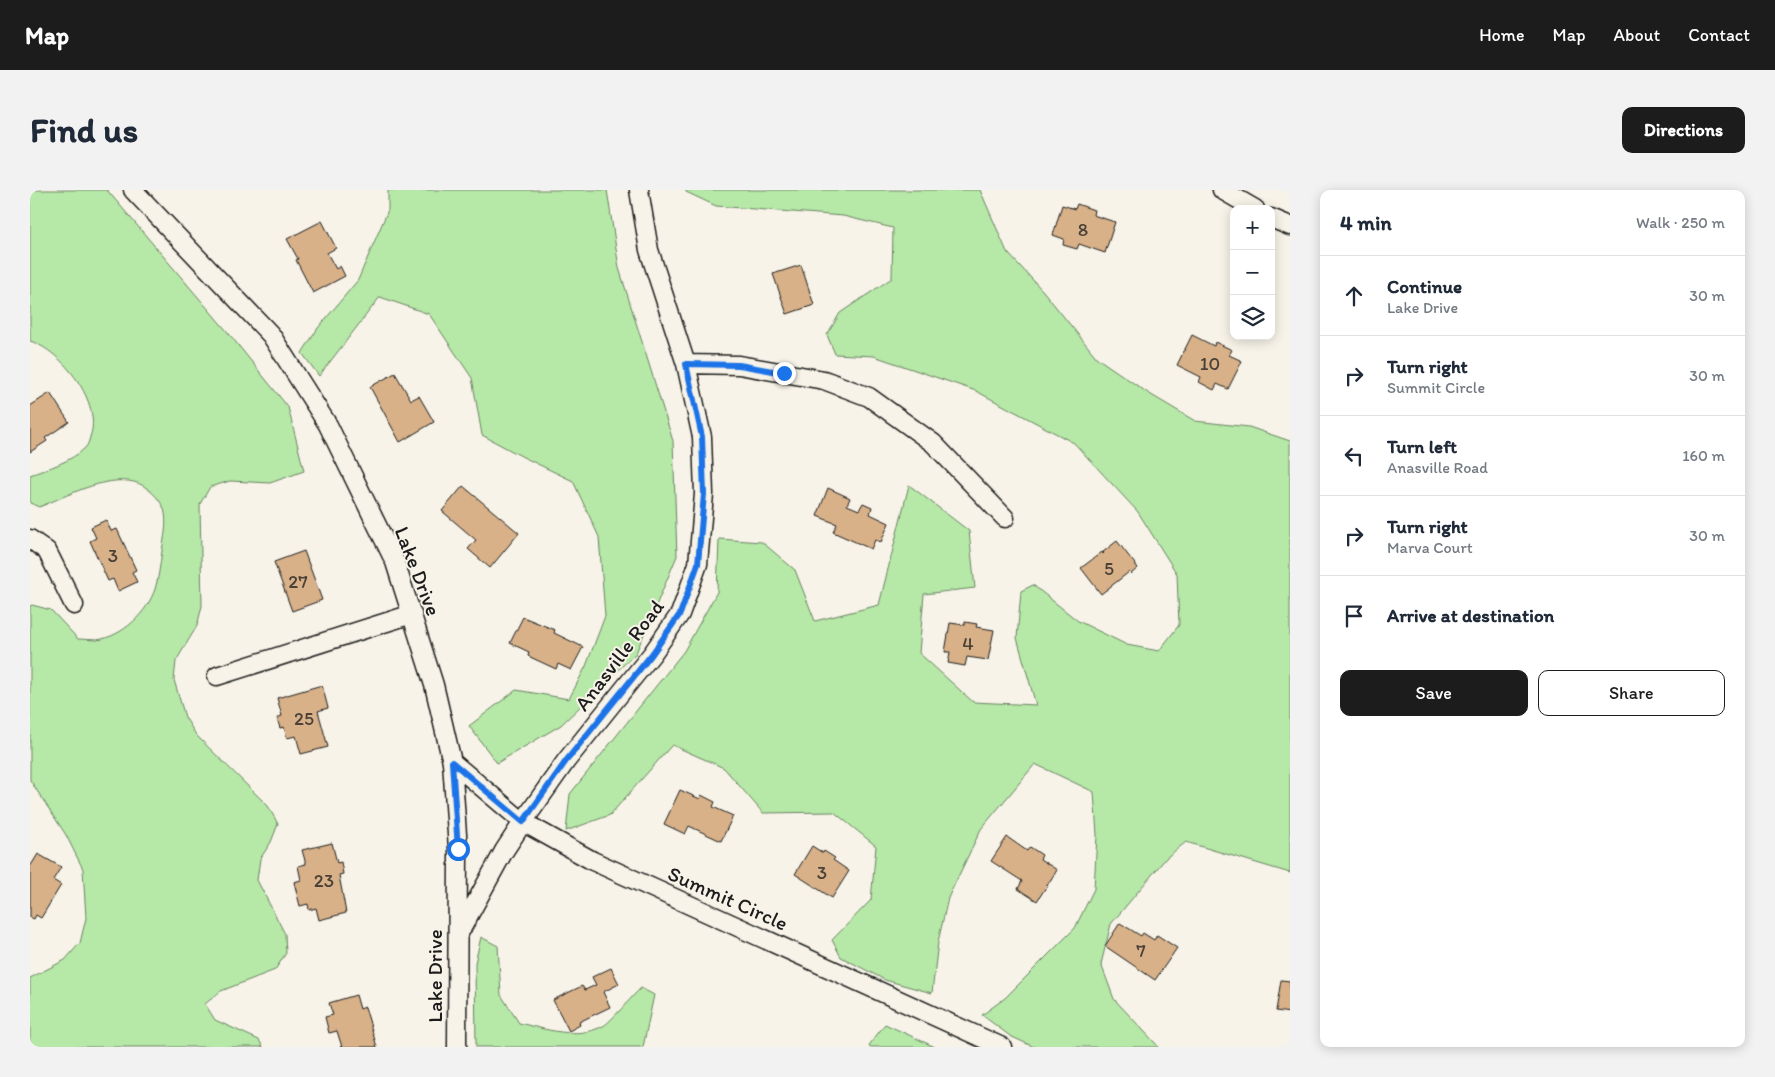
<!DOCTYPE html>
<html lang="en">
<head>
<meta charset="utf-8">
<style>
	:root { --surface:#fff; --page:#f2f2f3; --text:#1f2937; --muted:#747a83; --line:#e0e1e3; --accent:#1c1c1c }
	body { margin:0; font-family:Itim,sans-serif; background:var(--page); color:var(--text) }
	.controls { position:absolute; right:15px; top:15px; display:grid; overflow:hidden; border-radius:10px; box-shadow:0 2px 12px #0003 }
	.controls button { width:45px; height:45px; display:grid; place-items:center; padding:0; border:0; border-bottom:1px solid var(--line); background:var(--surface); color:var(--text); font:25px sans-serif }
	.stop { position:absolute; width:15px; height:15px; margin:-11px; border:4px solid #1a73e8; border-radius:50%; background:#fff }
	.stop.end { background:#1a73e8; border-color:#fff; box-shadow:0 1px 5px #0008 }
	.list { margin:0; padding:0; list-style:none }
	h2 { display:flex; justify-content:space-between; align-items:center; height:65px; margin:0; padding:0 20px; font-size:21px }
	h2 small { font-size:16px; font-weight:400; color:var(--muted) }
	.list li { display:grid; grid-template-columns:32px 1fr auto; gap:15px; align-items:center; box-sizing:border-box; height:80px; padding:0 20px; border-top:1px solid var(--line) }
	.list b { display:block; font-size:19px; white-space:nowrap }
	.list p { margin:0; font-size:16px; white-space:nowrap; color:var(--muted) }
	.list em { font-size:16px; font-style:normal; color:var(--muted) }
	.actions { display:flex; gap:10px; padding:15px 20px }
	.actions a { flex:1; padding:11px 0; border:1px solid var(--accent); border-radius:10px; text-align:center; font-size:18px; color:var(--accent) }
	.actions .main { background:var(--accent); color:#fff }
	.icon { flex:none; width:28px; height:28px; fill:none; stroke:currentColor; stroke-width:2; stroke-linecap:round; stroke-linejoin:round }
	.map { position:relative; flex:none; width:1260px; height:857px; overflow:hidden; border-radius:10px }
	header { display:flex; align-items:center; gap:30px; box-sizing:border-box; height:70px; padding:0 25px; background:var(--accent); color:#fff }
	header strong { font-size:24px }
	nav { display:flex; gap:28px; margin-inline-start:auto; font-size:18px }
	.intro { display:flex; align-items:center; justify-content:space-between; box-sizing:border-box; height:120px; padding:0 30px }
	h1 { margin:0; font-size:35px }
	.button { padding:12px 22px; border-radius:10px; background:var(--accent); color:#fff; font-size:18px; font-weight:700 }
	main { display:flex; gap:30px; padding:0 30px }
	aside { flex:1; background:var(--surface); border-radius:10px; box-shadow:0 2px 12px #0003 }
	.map>svg:first-child { display:block }
	.green { fill:#b6e8a7; stroke:#698262 }
	.building { fill:#d8b189; stroke:#1c1c1c }
	.lines { fill:none; stroke-linecap:round; stroke-linejoin:round }
	.minor-casing { stroke:#1c1c1c; stroke-width:21 }
	.minor { stroke:#f7f3e8; stroke-width:18 }
	.route { stroke:#1a73e8; stroke-width:6 }
	.labels { text-anchor:middle; dominant-baseline:central; stroke-width:4; stroke-linejoin:round; paint-order:stroke }
	.number-label { font-size:19px; fill:#4b4137 }
	.street-label { font-size:21px; fill:#1c1c1c; stroke:#f7f3e8 }
</style>
</head>
<body>
<header>
<strong>Map</strong>
<nav><a>Home</a><a>Map</a><a>About</a><a>Contact</a></nav>
</header>
<div class="intro"><h1>Find us</h1><a class="button">Directions</a></div>
<main>
<div class="map">
<svg width="1260" height="857" viewBox="0 0 1260 857">
	<rect width="100%" height="100%" fill="#f7f3e8"/>
	<filter id="ink" filterUnits="userSpaceOnUse"><feTurbulence type="fractalNoise" baseFrequency=".02" numOctaves="2"/><feDisplacementMap in="SourceGraphic" scale="10" xChannelSelector="R" yChannelSelector="G"/><feConvolveMatrix kernelMatrix="1 2 1 2 8 2 1 2 1" color-interpolation-filters="sRGB"/></filter>
	<g filter="url(#ink)">
		<path class="green" d="M0 0H77L196 140 258 217 274 281 240 293 200 291 180 297 170 314 172 416 167 436 146 471 144 490 155 527 166 545 238 616 248 634 241 652 230 669 227 690 255 744 256 763 245 780 191 801 175 814 185 830 229 850 233 857H0V788L35 770 50 753 56 728 53 679 36 645 0 590V416L2 415 21 420 48 449C54 449 61 450 67 450 93 446 117 423 125 399 129 387 130 373 132 361 134 348 138 332 134 319 130 308 115 294 104 292 74 285 35 307 9 317L0 313V285C17 279 42 271 55 258 58 255 59 251 60 247 73 213 32 161 0 151Z
			M358 0H577L589 78 643 251 647 366 606 463 531 535 467 573 439 536 486 500 539 509 556 476 575 426 569 347 543 291 493 267 452 245 442 188 399 124 350 107 289 186 272 163 288 138 328 90 358 20Z
			M656 0H950L977 62 1013 101 1067 168 1118 203 1165 231 1219 237 1260 251V683L1156 652 1136 668 1081 734 1071 774 1084 809 1127 855 1128 857H1004L980 846 952 825 975 808 1045 738 1064 699 1067 645 1064 602 1005 574 951 639 918 708 908 752 902 803 855 790 811 767 802 750 841 710 846 656 804 622 733 623 694 578 642 555 580 625 536 641 540 604 654 461 687 402 689 349 732 352 765 380 785 431 849 415 879 295 939 341 945 398 894 404 889 463 943 512 1006 515 987 448 991 401 1003 395 1048 431 1097 455 1129 461 1149 435 1147 384 1108 322 1044 253 946 201 844 166 805 164 797 145 810 123 862 88 863 38 813 26 686 16 656 2Z
			M451 747 468 756 471 805 489 833C515 839 547 850 573 836 580 833 603 805 611 798L624 805 613 857H446L445 773Z
			M855 834 905 857H839L840 854Z"/>
		<path class="building" d="M1047 14 1064 20 1063 25 1085 32 1075 63 1049 54 1047 59 1033 55 1034 49 1023 45 1032 15 1045 19Z
			M292 31 306 58 297 63 306 79 310 76 315 86 283 103 266 70 268 69 257 49Z
			M771 75 784 115 757 124 743 84Z
			M1162 145 1184 156 1185 152 1202 160 1199 165 1212 171 1198 199 1187 194 1184 200 1169 192 1171 187 1147 175Z
			M365 183 381 210 389 206 404 232 370 252 340 197Z
			M20 203 39 232 15 248 17 251 0 262V216Z
			M433 296 489 343 460 378 438 359 446 350 412 321Z
			M798 298 820 308 817 315 829 320 833 313 842 317 840 324 859 333 851 352 845 350 841 359 803 342 807 334 787 326Z
			M76 330 81 341 87 339 106 380 102 382 107 392 88 401 83 389 78 391 60 351 66 348 61 337Z
			M1087 351 1108 378 1101 384 1099 382 1071 404 1051 378 1072 362 1073 364 1074 363 1073 362Z
			M274 361 292 410 262 421 244 372Z
			M493 427 525 440 524 443 553 457 541 480 528 474 526 479 498 466 499 462 480 453Z
			M935 432 947 434 946 437 964 440 958 470 937 467 935 476 918 473 920 462H915L920 433 935 435Z
			M292 495 298 518 288 521 298 557 271 564 266 546 257 548 254 537 250 538 247 528 252 526 247 508Z
			M650 600 670 609 671 605 685 612 683 617 703 626 691 651 659 636 655 644 634 634Z
			M977 647 997 661 1000 657 1012 665 1010 669 1027 680 1007 711 988 699 992 691 961 671Z
			M302 653 307 673 311 672 313 684 309 685 316 723 289 730 286 718 279 720 278 714 270 716 264 692 271 690 268 676 276 674 272 660Z
			M782 656 793 663 794 661 805 668 803 670 819 681 802 708 765 684Z
			M8 664 31 677 23 690 31 695 11 728 6 725 4 729 0 727V677Z
			M1090 733 1111 746 1113 743 1124 750 1127 745 1147 758 1125 790 1075 756Z
			M581 778 589 794 573 802 580 817 549 832 550 835 539 841 523 810 552 796 555 800 566 795 562 787Z
			M1251 790 1260 791V823L1246 821Z
			M326 805 330 819 335 817 347 857H312L307 841 299 843 295 827 303 825 299 813Z"/>
		<g class="lines">
			<g class="minor-casing">
				<path id="minor" d="M103 0 241 145 298 235 365 372 404 495 422 572 428 659 427 857
					M1192 0 1225 19
					M1241 28 1260 36
					M656 174 709 175 794 190 839 207 903 253 975 328
					M0 349 17 361 44 415
					M187 486 382 424
					M422 572 493 632 563 671 972 857
					M428 745 474 661 493 632 536 571 622 464 650 424 668 374 674 304 672 247 656 174 619 60 609 0"/>
			</g>
			<use href="#minor" class="minor"/>
		</g>
	</g>
	<g class="lines" filter="url(#ink)">
		<path class="route" d="M428 659 422 572 493 632 536 571 622 464 650 424 668 374 674 304 672 247 656 174 709 175 754 183"/>
	</g>
	<g class="labels">
		<g class="number-label">
			<text x="1053" y="39">8</text>
			<text x="1180" y="173">10</text>
			<text x="83" y="365">3</text>
			<text x="1079" y="378">5</text>
			<text x="268" y="391">27</text>
			<text x="938" y="453">4</text>
			<text x="274" y="528">25</text>
			<text x="792" y="682">3</text>
			<text x="294" y="690">23</text>
			<text x="1111" y="760">7</text>
		</g>
		<g class="street-label">
			<text transform="translate(388 381) rotate(69)">Lake Drive</text>
			<text transform="translate(589 465) rotate(-53)">Anasville Road</text>
			<text transform="translate(698 708) rotate(24)">Summit Circle</text>
			<text transform="translate(404 786) rotate(-90)">Lake Drive</text>
		</g>
	</g>
</svg>
<div class="controls">
<button>+</button>
<button>−</button>
<button><svg class="icon" aria-label="layers" viewBox="0 0 24 24"><path d="M12 4l9 5-9 5-9-5zM3 14l9 5 9-5"/></svg></button>
</div>
<div class="stop" style="left:428px;top:659px"></div>
<div class="stop end" style="left:754px;top:183px"></div>
</div>
<aside>
<h2>4 min<small>Walk · 250 m</small></h2>
<ul class="list">
<li><svg class="icon" aria-label="ahead" viewBox="0 0 24 24"><path d="M12 20V5M6 11l6-6 6 6"/></svg><div><b>Continue</b><p>Lake Drive</p></div><em>30 m</em></li>
<li><svg class="icon" aria-label="right" viewBox="0 0 24 24"><path d="M7 20v-9h11M14 6l5 5-5 5"/></svg><div><b>Turn right</b><p>Summit Circle</p></div><em>30 m</em></li>
<li><svg class="icon" aria-label="left" viewBox="0 0 24 24"><path d="M17 20v-9H6M10 6l-5 5 5 5"/></svg><div><b>Turn left</b><p>Anasville Road</p></div><em>160 m</em></li>
<li><svg class="icon" aria-label="right" viewBox="0 0 24 24"><path d="M7 20v-9h11M14 6l5 5-5 5"/></svg><div><b>Turn right</b><p>Marva Court</p></div><em>30 m</em></li>
<li><svg class="icon" aria-label="arrive" viewBox="0 0 24 24"><path d="M6 21V4h12l-3 4 3 4H6"/></svg><div><b>Arrive at destination</b></div></li>
</ul>
<div class="actions"><a class="main">Save</a><a>Share</a></div>
</aside>
</main>
</body>
</html>
